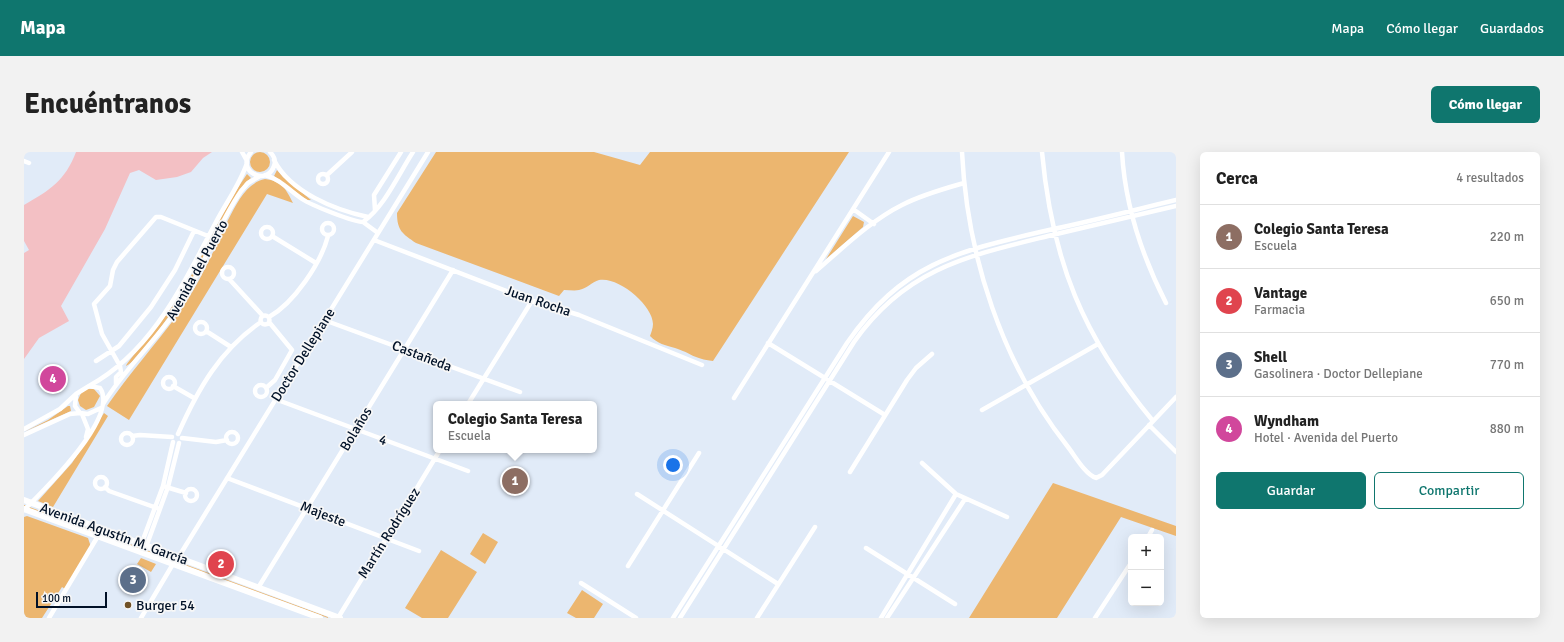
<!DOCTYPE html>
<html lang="es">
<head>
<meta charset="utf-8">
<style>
	:root { --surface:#fff; --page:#f2f2f2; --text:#222; --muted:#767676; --line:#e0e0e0; --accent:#0f766e }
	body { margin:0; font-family:Signika,sans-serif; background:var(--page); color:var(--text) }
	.controls { position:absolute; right:12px; bottom:12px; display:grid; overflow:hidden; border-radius:6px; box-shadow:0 4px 16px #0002 }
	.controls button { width:36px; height:36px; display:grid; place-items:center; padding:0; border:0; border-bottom:1px solid var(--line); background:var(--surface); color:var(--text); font:20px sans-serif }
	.scale { position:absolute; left:12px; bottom:10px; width:71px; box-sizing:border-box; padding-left:4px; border:2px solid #011127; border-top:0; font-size:11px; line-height:14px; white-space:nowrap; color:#011127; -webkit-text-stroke:3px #f7f7f7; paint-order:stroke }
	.you { position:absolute; left:649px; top:313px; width:14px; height:14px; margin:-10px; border:3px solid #fff; border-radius:50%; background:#1a73e8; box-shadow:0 0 0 6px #1a73e833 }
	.badge { display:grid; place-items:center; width:26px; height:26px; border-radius:50%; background:var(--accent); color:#fff; font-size:13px; font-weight:700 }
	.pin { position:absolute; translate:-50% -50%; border:2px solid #fff; box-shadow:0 1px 4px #0006 }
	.popup { position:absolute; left:409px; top:249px; width:164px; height:52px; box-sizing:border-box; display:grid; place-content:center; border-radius:6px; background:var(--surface); filter:drop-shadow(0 1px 3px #0005); font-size:13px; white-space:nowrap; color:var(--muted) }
	.popup b { font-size:15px; color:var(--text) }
	.popup::after { content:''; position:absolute; left:50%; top:100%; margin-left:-8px; border:8px solid transparent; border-top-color:var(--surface) }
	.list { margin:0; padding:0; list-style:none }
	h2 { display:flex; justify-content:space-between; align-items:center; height:52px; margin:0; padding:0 16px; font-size:17px }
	h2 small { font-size:13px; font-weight:400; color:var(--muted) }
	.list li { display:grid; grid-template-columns:26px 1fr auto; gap:12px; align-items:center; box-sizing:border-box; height:64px; padding:0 16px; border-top:1px solid var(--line) }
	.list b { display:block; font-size:15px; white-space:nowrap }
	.list p { margin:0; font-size:13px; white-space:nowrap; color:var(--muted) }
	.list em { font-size:13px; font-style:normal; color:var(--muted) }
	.actions { display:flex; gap:8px; padding:12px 16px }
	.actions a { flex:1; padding:9px 0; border:1px solid var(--accent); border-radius:6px; text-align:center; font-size:14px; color:var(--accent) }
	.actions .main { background:var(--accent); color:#fff }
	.map { position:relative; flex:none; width:1152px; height:466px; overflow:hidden; border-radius:6px }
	header { display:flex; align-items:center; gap:24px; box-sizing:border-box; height:56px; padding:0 20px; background:var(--accent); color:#fff }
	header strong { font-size:19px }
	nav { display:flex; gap:22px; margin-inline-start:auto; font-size:14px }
	.intro { display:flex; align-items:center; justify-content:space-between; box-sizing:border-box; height:96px; padding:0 24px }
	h1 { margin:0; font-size:28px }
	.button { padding:10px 18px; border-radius:6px; background:var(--accent); color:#fff; font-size:14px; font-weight:700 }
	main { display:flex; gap:24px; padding:0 24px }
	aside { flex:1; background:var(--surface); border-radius:6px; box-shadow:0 4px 16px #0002 }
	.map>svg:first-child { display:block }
	.green { fill:#ecb66f }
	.water { fill:#f3c0c4 }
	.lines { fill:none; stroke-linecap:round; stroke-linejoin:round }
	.minor { stroke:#fff; stroke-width:4.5 }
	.secondary { stroke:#fff; stroke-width:6 }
	.poi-dot { fill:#705126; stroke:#f7f7f7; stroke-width:1.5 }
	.labels { text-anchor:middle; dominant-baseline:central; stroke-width:3.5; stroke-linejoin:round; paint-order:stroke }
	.street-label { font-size:14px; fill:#011127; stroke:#f7f7f7 }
	.poi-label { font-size:14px; fill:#011127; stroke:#f7f7f7; text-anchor:start }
</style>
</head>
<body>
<header>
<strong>Mapa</strong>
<nav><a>Mapa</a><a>Cómo llegar</a><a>Guardados</a></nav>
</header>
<div class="intro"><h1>Encuéntranos</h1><a class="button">Cómo llegar</a></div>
<main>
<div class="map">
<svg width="1152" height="466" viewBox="0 0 1152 466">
	<rect width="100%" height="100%" fill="#e1ebf8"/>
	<path class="green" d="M226 10a10 10 0 1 1 20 0a10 10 0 1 1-20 0Z
		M412 0H570L616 13 626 0H825L689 209C670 207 667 201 651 196 641 193 634 192 626 184 627 181 629 176 629 172 629 153 594 124 575 128 568 130 562 137 555 138 551 139 545 138 540 138L535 144 392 91C379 82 373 79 373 61Z
		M253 18 259 25 287 48H283L250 24Z
		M223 22 227 26 221 31C190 88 163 146 121 195 116 201 109 211 102 214 103 210 139 168 145 159 176 116 193 65 223 22Z
		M241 27C258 29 262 37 269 51L243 42 105 268 83 254C105 222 131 193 154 162 175 133 189 100 204 68 213 51 222 31 241 27Z
		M829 64 840 70 839 75 802 107Z
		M63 237H70L76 244 70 255 62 258 56 254 54 248 57 241Z
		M44 254H46L47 259 0 280 24 268Z
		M80 261 84 264 29 355 14 349 48 311Z
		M1029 331 1152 374V384L1097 365 1033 466H945Z
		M0 353 304 465V466L0 355Z
		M3 364 64 386 67 395 41 437 38 435 18 466H0V365Z
		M459 381 474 390 461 412 446 402Z
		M417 398 453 420 424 466H398L381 456Z
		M117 406 132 412 127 420 113 412Z
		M558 438 579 452 570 466H552L543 461Z"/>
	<path class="water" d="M52 0H188L179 6 167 20 153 25 132 28 115 18 106 21 81 77 37 154 45 169 15 186 0 207V101L5 98 0 89V53C26 38 41 29 52 0Z"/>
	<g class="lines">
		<path class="minor" d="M218 0 223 9
			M227 0C211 19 243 35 250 14 252 9 250 4 246 0
			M938 0C943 104 978 212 1044 295 1051 304 1061 322 1072 326L1078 323 1152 245
			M1018 0C1028 109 1059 185 1129 269
			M1098 0C1101 53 1118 104 1142 151
			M250 8C266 40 311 58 344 65
			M0 9 5 11
			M294 27a5 5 0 1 1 10 0a5 5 0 1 1-10 0Z
			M241 23C256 27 266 39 278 47 287 53 329 70 339 70 361 54 374 23 389 0
			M303 23 328 0
			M829 57 850 72
			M351 58 350 43 377 0
			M339 70 354 81
			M298 77a6 6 0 1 1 12 0a6 6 0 1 1-12 0Z
			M237 81a6 6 0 1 1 12 0a6 6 0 1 1-12 0Z
			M248 84 292 111
			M350 88 506 148 555 163 678 213
			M198 121a6 6 0 1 1 12 0a6 6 0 1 1-12 0Z
			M792 119C819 96 846 69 878 53 897 43 919 37 940 31
			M206 128 239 164
			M236.5 168a4.5 4.5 0 1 1 9 0a4.5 4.5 0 1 1-9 0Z
			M245 165C270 151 297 111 304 84
			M300 168 496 240
			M171 176a6 6 0 1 1 12 0a6 6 0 1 1-12 0Z
			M182 179 207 195
			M744 191 861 263
			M72 209 95 194 127 155 151 118 170 79
			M139 231a6 6 0 1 1 12 0a6 6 0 1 1-12 0Z
			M92 232V225L97 220 96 214 78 182 70 152 86 134 89 118 93 110 132 65H137L184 84
			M231 239a6 6 0 1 1 12 0a6 6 0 1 1-12 0Z
			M65 234C129 199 159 132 192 70 202 51 216 32 223 11
			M149 234 170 246
			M242 236 251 228 268 198 245 170
			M710 246 865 0
			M251 247 444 319
			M79 252C101 216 133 188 156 153 179 116 193 74 217 39L224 31 236 24
			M444 252 506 152V148
			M958 258 1074 192
			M58 262 64 277 62 285
			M1125 273 1152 300
			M0 277 36 257 51 243
			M202 286a6 6 0 1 1 12 0a6 6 0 1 1-12 0Z
			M97 287a6 6 0 1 1 12 0a6 6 0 1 1-12 0Z
			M154 282C174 237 196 198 237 170
			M0 283 46 262 56 261
			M108 284 116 283 148 285
			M158 286 192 290 203 288
			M898 311 932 342 983 365
			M826 320 883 228 892 216 908 202
			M71 331a6 6 0 1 1 12 0a6 6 0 1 1-12 0Z
			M203 326 395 399
			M81 335 85 339 133 356
			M142 335 162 341
			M161 343a6 6 0 1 1 12 0a6 6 0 1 1-12 0Z
			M613 342 754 432
			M0 358C19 339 96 265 76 236L65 234 52 242 51 254 56 261 64 262 77 256
			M1124 385 1128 378
			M117 393 139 334 149 290
			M122 395 144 335 155 291
			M842 396 931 452
			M154 406 404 0
			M604 414 675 301
			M557 431 612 466
			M234 436 429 118
			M25 466 74 384
			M117 466 149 412
			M314 466 416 298
			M649 466 823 191C879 110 935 99 1025 78 1068 69 1110 58 1152 48
			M656 466 830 190C881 117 943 104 1024 84 1067 74 1110 64 1152 54
			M733 466 791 375
			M857 466 932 342
			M863 466 941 347
			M1071 466 1107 411"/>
		<path class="secondary" d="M0 348 316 466
			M0 357 296 466"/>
	</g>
	<circle class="poi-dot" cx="104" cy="453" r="4"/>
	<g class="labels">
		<g class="street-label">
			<text transform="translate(173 118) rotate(-61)">Avenida del Puerto</text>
			<text transform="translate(514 149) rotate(19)">Juan Rocha</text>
			<text transform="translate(279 203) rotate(-58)">Doctor Dellepiane</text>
			<text transform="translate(398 204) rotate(21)">Castañeda</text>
			<text transform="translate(332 277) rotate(-59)">Bolaños</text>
			<text transform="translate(359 288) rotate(20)">4</text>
			<text transform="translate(299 362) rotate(21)">Majeste</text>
			<text transform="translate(365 381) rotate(-58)">Martín Rodríguez</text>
			<text transform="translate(90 382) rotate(20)">Avenida Agustín M. García</text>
		</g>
		<g class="poi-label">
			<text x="112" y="453">Burger 54</text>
		</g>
	</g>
</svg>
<div class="controls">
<button>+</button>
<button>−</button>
</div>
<div class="scale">100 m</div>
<div class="you"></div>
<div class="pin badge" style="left:491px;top:329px;background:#8d6e63">1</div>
<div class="popup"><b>Colegio Santa Teresa</b>Escuela</div>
<div class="pin badge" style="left:197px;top:412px;background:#e0444e">2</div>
<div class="pin badge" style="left:109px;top:428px;background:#5c6f8a">3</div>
<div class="pin badge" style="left:29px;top:227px;background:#d1479c">4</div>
</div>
<aside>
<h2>Cerca<small>4 resultados</small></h2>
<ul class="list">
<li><span class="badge" style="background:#8d6e63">1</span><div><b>Colegio Santa Teresa</b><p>Escuela</p></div><em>220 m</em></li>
<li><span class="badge" style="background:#e0444e">2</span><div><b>Vantage</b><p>Farmacia</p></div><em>650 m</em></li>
<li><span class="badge" style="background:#5c6f8a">3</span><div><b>Shell</b><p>Gasolinera · Doctor Dellepiane</p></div><em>770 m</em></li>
<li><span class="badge" style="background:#d1479c">4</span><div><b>Wyndham</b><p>Hotel · Avenida del Puerto</p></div><em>880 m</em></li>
</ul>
<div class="actions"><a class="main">Guardar</a><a>Compartir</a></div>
</aside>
</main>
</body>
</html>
